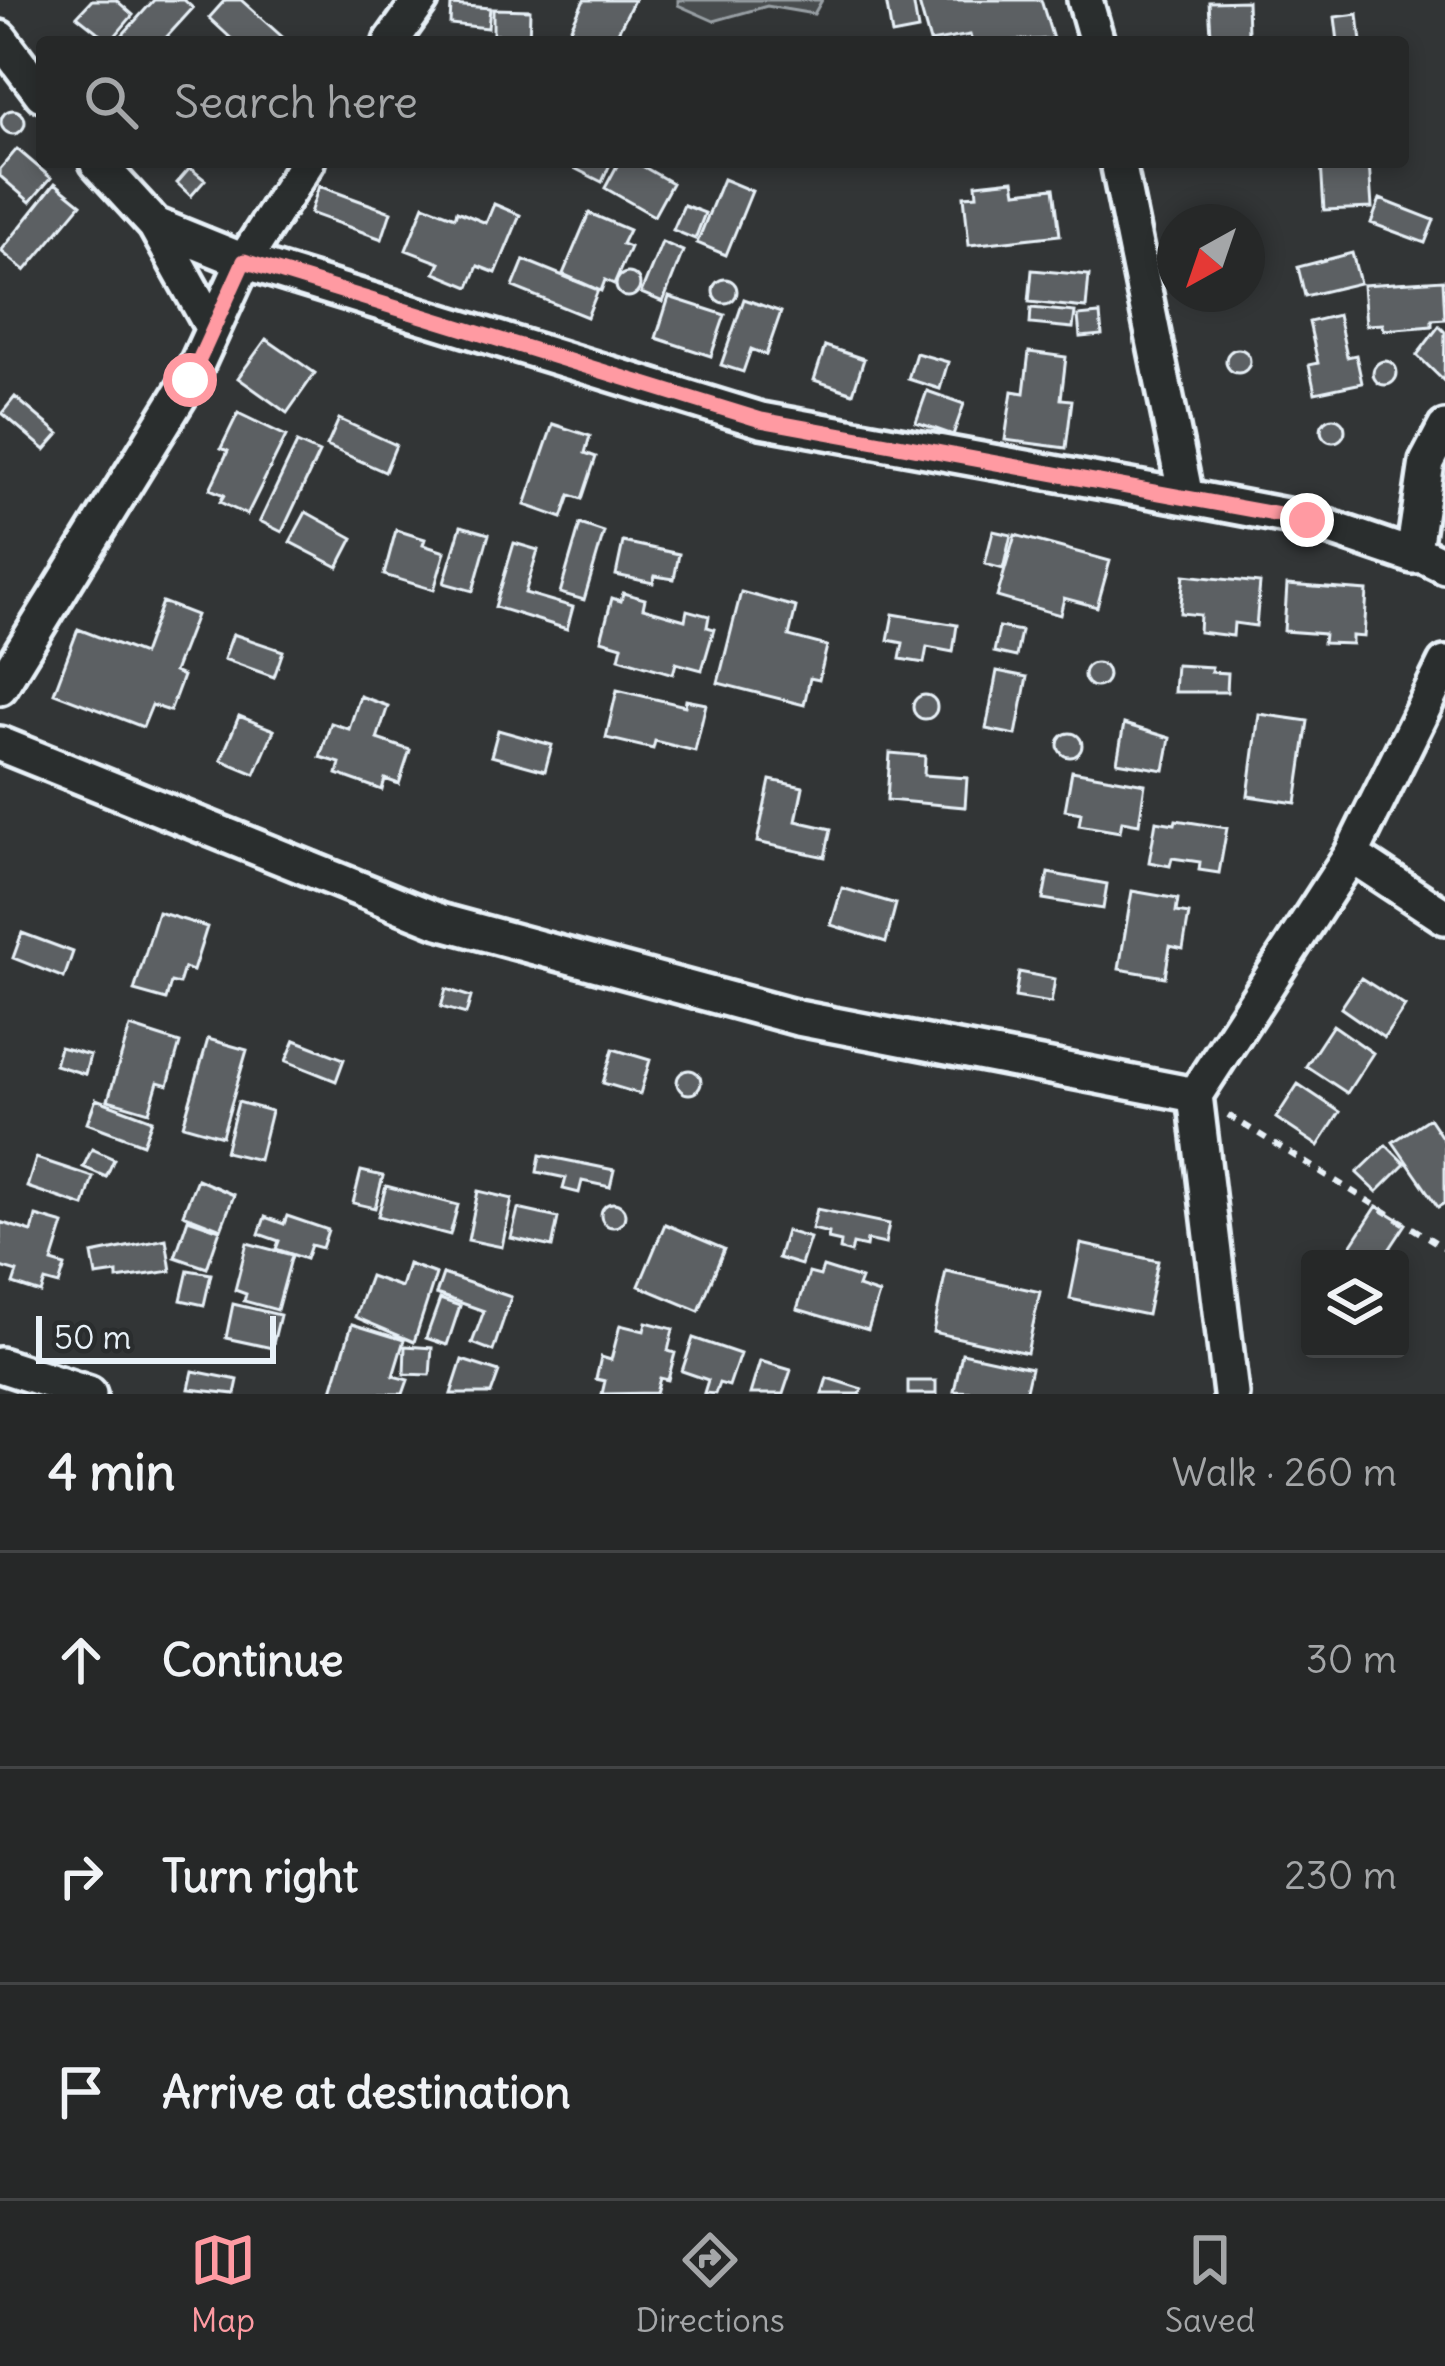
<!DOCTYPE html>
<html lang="en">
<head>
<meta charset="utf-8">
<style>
	:root { --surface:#262828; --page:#2e3030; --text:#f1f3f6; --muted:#a4a6a8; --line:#424445; --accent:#ff9aa2 }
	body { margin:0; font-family:Delius,sans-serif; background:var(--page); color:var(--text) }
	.controls { position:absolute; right:36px; bottom:36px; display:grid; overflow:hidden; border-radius:12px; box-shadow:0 6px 18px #0003 }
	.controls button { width:108px; height:108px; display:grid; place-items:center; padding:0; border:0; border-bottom:3px solid var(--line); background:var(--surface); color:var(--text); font:60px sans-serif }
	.compass { position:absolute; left:1157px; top:204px; width:108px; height:108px; border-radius:50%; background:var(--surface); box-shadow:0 6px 18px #0003; rotate:220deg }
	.scale { position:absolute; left:36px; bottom:30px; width:240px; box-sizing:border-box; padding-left:12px; border:6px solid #e8f1f8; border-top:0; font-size:33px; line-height:42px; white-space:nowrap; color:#e8f1f8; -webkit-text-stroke:9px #2a2d2e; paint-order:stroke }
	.stop { position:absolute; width:36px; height:36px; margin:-27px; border:9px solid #ff9aa2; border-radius:50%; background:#fff }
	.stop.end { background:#ff9aa2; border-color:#fff; box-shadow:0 3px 12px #0008 }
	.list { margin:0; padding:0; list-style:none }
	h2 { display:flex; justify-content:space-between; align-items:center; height:156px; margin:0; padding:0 48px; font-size:51px }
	h2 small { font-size:39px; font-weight:400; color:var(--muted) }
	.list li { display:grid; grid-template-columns:78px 1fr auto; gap:36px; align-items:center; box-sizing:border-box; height:216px; padding:0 48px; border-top:3px solid var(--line) }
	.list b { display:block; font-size:45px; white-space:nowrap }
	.list em { font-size:39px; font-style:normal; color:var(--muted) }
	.icon { flex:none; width:66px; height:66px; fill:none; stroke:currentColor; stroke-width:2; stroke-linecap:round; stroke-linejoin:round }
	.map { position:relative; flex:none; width:1445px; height:1394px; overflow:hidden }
	.search { position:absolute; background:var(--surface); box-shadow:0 6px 18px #0003; left:36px; right:36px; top:36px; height:132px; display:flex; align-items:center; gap:30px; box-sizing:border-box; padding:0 42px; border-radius:12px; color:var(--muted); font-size:45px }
	.sheet { height:804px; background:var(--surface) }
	nav { display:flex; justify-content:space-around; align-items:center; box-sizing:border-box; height:168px; border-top:3px solid var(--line); background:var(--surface); font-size:33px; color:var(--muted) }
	nav a { display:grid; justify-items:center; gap:6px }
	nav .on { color:var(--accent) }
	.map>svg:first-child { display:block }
	.green { fill:#494d4f; stroke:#989fa4; stroke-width:3 }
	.building { fill:#5c6063; stroke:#e8f1f8; stroke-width:3 }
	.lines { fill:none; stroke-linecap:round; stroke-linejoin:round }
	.minor-casing { stroke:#e8f1f8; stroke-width:42 }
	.path { stroke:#e8f1f8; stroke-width:6; stroke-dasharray:9 9; stroke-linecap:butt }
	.minor { stroke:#2a2d2e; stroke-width:33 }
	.route { stroke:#ff9aa2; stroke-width:15 }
</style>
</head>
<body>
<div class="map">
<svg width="1445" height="1394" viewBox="0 0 1445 1394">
	<rect width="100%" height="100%" fill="#323536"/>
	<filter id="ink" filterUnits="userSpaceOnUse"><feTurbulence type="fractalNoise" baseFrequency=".00833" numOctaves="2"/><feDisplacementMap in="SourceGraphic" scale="24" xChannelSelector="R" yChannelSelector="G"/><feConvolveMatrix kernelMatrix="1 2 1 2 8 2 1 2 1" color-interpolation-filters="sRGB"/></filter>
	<g filter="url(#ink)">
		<path class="green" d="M678 0H822L814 14 767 6 714 21 678 5Z"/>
		<path class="building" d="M92 0H116L133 15 110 42 77 16Z
			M154 0H184L193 8 162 42H116Z
			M225 0H241L288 42H235L209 18Z
			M584 0H634L613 42H597L570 29Z
			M886 0H913L918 30 892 35Z
			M918 0H1041L1053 39 972 42 970 35 930 42Z
			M1247 1 1248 34 1211 35 1209 2Z
			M451 5 490 8 488 28 450 24Z
			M493 9 530 10 529 42H514V35H493Z
			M1358 14 1361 42H1338L1335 17Z
			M1 122a12 12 0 1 1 24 0a12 12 0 1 1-24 0Z
			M17 149 51 178 30 202 0 176V169Z
			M562 162H611L602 182Z
			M619 162H635L672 183 654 216 605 188Z
			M1321 162H1369L1372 208 1324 210Z
			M190 168 205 180 191 196 177 183Z
			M723 179 752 191 726 255 697 243Z
			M1014 180 1016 192 1054 188 1060 235 969 245 964 196 977 195 976 184Z
			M55 183 81 204 25 271 1 251Z
			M319 186 391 212 382 239 310 213Z
			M1380 199 1434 220 1425 243 1371 223Z
			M494 204 520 215 496 273 478 266 469 287 435 273 440 263 406 250 424 205 455 217 457 211 486 223Z
			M684 205 705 213 695 239 673 230Z
			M589 213 629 230 622 244 630 247 614 284 605 280 601 291 563 274Z
			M662 242 683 251 663 302 641 293Z
			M1352 253 1360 283 1305 296 1298 267Z
			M524 260 598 290 587 317 513 287Z
			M1032 270 1089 275 1086 308 1029 302Z
			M616 285a12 12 0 1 1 24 0a12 12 0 1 1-24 0Z
			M713 291a12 12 0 1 1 24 0a12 12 0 1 1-24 0Z
			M1443 280 1445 319 1432 320V326L1384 330 1383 324 1366 325 1363 285Z
			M669 297 725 315 711 356 656 338Z
			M744 299 781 312 766 355 751 349 743 372 721 365Z
			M1031 308 1075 312 1073 328 1030 324Z
			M1100 314 1102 335 1080 337 1078 316Z
			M1338 315 1347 357 1356 355 1362 383 1315 393 1309 365 1318 363 1309 322Z
			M1439 326 1445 332 1444 381 1417 355Z
			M266 339 315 373 287 413 238 378Z
			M825 346 864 359 853 393 814 380Z
			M1226 361a12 12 0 1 1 24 0a12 12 0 1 1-24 0Z
			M1029 352 1066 357 1061 399 1072 400 1066 448 1005 440 1012 391 1024 393Z
			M916 353 948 362 940 389 908 379Z
			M1373 373a12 12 0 1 1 24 0a12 12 0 1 1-24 0Z
			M927 391 964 404 953 435 916 422Z
			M15 397 59 434 45 450 2 413Z
			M238 413 286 436 247 515 220 502 224 495 210 489 228 451 221 448Z
			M1321 430a12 12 0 1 1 24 0a12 12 0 1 1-24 0Z
			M339 419 396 445 385 472 327 446Z
			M553 424 590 436 585 453 596 457 582 499 570 495 562 518 525 505Z
			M297 443 319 453 282 532 260 521Z
			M306 512 353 538 338 567 290 542Z
			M580 524 604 532 584 600 560 593Z
			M461 526 489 534 473 591 444 583Z
			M396 530 425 539 423 545 445 552 434 590 384 575Z
			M993 531 1011 535 1003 569 985 564Z
			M1015 535 1110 561 1097 607 1064 598 1060 615 997 597Z
			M623 542 679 554 674 579 655 576 653 583 616 575Z
			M514 543 538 550 525 593 573 607 567 629 495 607Z
			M1184 575 1260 583 1256 626 1234 623 1233 636 1199 632 1200 615 1180 613Z
			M1287 585 1367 591 1364 637 1352 636V644L1323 643 1324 634 1284 631Z
			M741 592 796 607 789 636 827 646 819 680 810 678 804 705 718 683Z
			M623 593 645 599 643 608 685 620 687 610 709 616 707 627 714 629 702 670 676 663 673 674 619 658 622 646 601 640 612 598 621 601Z
			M162 602 196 615 174 672 183 676 170 711 152 705 143 727 54 693 78 629 143 654Z
			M893 614 957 625 953 652 927 647 924 663 900 659 903 643 888 640Z
			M999 627 1021 631 1016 657 994 652Z
			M233 634 283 651 274 677 224 659Z
			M1084 675a12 12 0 1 1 24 0a12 12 0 1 1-24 0Z
			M1176 665 1212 667 1211 672 1228 673 1227 692H1174Z
			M997 671 1027 677 1016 735 986 729Z
			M617 690 685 706 686 700 706 704 695 751 655 741 653 749 606 738Z
			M913 707a12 12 0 1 1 24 0a12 12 0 1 1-24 0Z
			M360 696 388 706 377 739 410 750 399 784 385 779 382 790 337 774 340 763 320 757 331 723 349 729Z
			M1259 714 1308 721 1296 803 1248 796Z
			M239 716 274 730 255 774 221 760Z
			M1124 724 1170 738 1164 770 1117 762Z
			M498 730 552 745 545 771 491 756Z
			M1058 745a12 12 0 1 1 24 0a12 12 0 1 1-24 0Z
			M890 753 925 756 924 775 967 778 965 807 887 800Z
			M1072 771 1145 784 1139 824 1122 821 1120 832 1079 825 1081 813 1065 810Z
			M770 780 803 787 796 821 831 829 825 857 757 842Z
			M1176 820 1227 828 1219 873 1199 870 1200 862 1172 858 1170 866 1149 862 1156 821 1175 824Z
			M1048 873 1107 884 1103 909 1043 899Z
			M842 888 896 904 886 942 831 925Z
			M1132 891 1178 899 1176 912 1189 914 1183 949 1170 946 1165 977 1119 969Z
			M158 912 207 927 193 971 184 968 179 984 171 982 166 1000 134 991Z
			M22 933 73 952 64 978 13 958Z
			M1019 972 1055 979 1051 1003 1015 997Z
			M1361 978 1405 1006 1384 1038 1341 1008Z
			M446 989 471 997 466 1014 441 1007Z
			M1333 1025 1373 1053 1347 1093 1306 1066Z
			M130 1027 180 1043 168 1085 158 1082 149 1112 108 1100Z
			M208 1039 247 1050 222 1136 183 1125Z
			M295 1040 344 1059 336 1081 286 1061Z
			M60 1047 90 1055 85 1074 55 1065Z
			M613 1049 650 1060 640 1094 603 1083Z
			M677 1082a12 12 0 1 1 24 0a12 12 0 1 1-24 0Z
			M1298 1084 1340 1112 1318 1146 1276 1118Z
			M96 1099 152 1120 143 1144 87 1123Z
			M238 1102 271 1111 259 1160 225 1152Z
			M1429 1118 1445 1142V1203L1438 1207 1393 1142Z
			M1386 1145 1405 1164 1377 1192 1357 1173Z
			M92 1149 114 1159 106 1177 83 1167Z
			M540 1155 614 1170 610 1187 582 1181 579 1193 563 1189 566 1178 537 1172Z
			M36 1158 93 1177 84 1206 27 1187Z
			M361 1171 383 1176 375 1208 353 1203Z
			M197 1179 234 1195 221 1229 183 1214Z
			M386 1186 458 1205 450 1235 378 1216Z
			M478 1191 512 1199 502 1247 468 1240Z
			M601 1215a12 12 0 1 1 24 0a12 12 0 1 1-24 0Z
			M1377 1206 1406 1224 1383 1259H1363L1349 1249Z
			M518 1209 558 1218 552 1247 511 1238Z
			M817 1209 889 1224 885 1244 867 1240 866 1247 853 1244 851 1253 840 1250 841 1242 828 1239 829 1233 812 1229Z
			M36 1216 64 1224 52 1262 65 1266 59 1285 45 1281 41 1293 13 1284 17 1272 0 1267V1222L32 1232Z
			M287 1216 328 1230 322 1248 311 1245 306 1259 276 1249 279 1241 259 1234 265 1217 284 1224Z
			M188 1219 220 1230 207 1268 175 1257Z
			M665 1224 724 1249 699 1311 639 1286Z
			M786 1231 810 1238 801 1265 778 1258Z
			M166 1239 171 1271 117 1279V1273L96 1276 92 1254Z
			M247 1243 292 1255 277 1310 244 1301 246 1294 235 1290Z
			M1081 1244 1158 1261 1147 1315 1070 1299Z
			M408 1264 436 1274 414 1342 355 1317 370 1276 401 1287Z
			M823 1267 861 1279 858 1287 879 1294 868 1330 797 1309 809 1273 820 1276Z
			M188 1270 211 1274 204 1305 181 1300Z
			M946 1271 1040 1292 1027 1353 933 1332Z
			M443 1274 511 1297 493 1351 472 1343 484 1311 436 1294Z
			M440 1299 460 1306 447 1345 426 1338Z
			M233 1304 280 1315 272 1348 226 1338Z
			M646 1322 673 1329 668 1351 675 1353 668 1380 660 1378 656 1393 602 1394 605 1381 596 1379 601 1357 611 1360 620 1325 644 1331Z
			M352 1324 404 1340 393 1376 408 1380 403 1394H331Z
			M693 1338 740 1354 729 1386 719 1383 715 1394 704 1393 708 1380 682 1371Z
			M405 1346 432 1348 430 1375 404 1374Z
			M962 1353 1031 1368 1025 1394 954 1391Z
			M462 1360 499 1372 491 1394H451Z
			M760 1361 791 1370 783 1394H750Z
			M193 1371 238 1380 235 1394 189 1389Z
			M827 1378 862 1389 860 1394H822Z
			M908 1381H936V1394H908Z"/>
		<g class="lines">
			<g class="minor-casing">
				<path id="minor" d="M1085 0 1097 42
					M0 38 42 94
					M391 42 421 0
					M97 162 155 225 212 327
					M1118 162 1186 497 1307 520 1413 556 1422 555 1445 566
					M155 225 244 261 761 420 1186 497
					M1413 556 1427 462 1445 428
					M0 687 190 379 244 261 307 162
					M0 744 439 921 798 1018 1195 1095
					M1351 855 1445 917
					M0 1365 89 1394
					M1231 1394 1195 1095 1351 855 1445 664"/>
			</g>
			<path class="path" d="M1228 1115 1445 1248"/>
			<use href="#minor" class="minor"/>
		</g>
	</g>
	<g class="lines" filter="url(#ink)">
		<path class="route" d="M190 380 244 261 761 420 1307 520"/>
	</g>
</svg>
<div class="controls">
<button><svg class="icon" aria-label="layers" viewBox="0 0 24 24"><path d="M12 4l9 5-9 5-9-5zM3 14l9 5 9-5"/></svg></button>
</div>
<svg class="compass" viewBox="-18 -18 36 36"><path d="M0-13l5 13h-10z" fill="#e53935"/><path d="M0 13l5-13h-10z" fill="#a4a6a8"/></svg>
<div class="scale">50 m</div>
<div class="stop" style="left:190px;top:380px"></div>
<div class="stop end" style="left:1307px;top:520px"></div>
<div class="search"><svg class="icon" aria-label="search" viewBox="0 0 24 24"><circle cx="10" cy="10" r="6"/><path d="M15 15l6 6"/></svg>Search here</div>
</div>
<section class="sheet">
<h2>4 min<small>Walk · 260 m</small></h2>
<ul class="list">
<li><svg class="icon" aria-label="ahead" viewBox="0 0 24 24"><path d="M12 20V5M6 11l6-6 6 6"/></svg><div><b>Continue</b></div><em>30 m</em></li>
<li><svg class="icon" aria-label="right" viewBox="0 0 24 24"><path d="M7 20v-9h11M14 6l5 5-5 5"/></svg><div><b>Turn right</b></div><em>230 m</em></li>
<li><svg class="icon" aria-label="arrive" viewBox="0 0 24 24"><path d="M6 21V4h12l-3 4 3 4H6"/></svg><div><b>Arrive at destination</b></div></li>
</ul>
</section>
<nav>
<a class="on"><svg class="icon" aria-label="map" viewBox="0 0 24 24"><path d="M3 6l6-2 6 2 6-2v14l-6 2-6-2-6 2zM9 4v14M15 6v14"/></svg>Map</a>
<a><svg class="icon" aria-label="directions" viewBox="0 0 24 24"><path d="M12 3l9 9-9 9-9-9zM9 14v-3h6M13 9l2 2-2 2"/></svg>Directions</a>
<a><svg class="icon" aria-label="saved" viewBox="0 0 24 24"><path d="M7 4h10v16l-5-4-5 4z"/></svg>Saved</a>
</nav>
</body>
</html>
